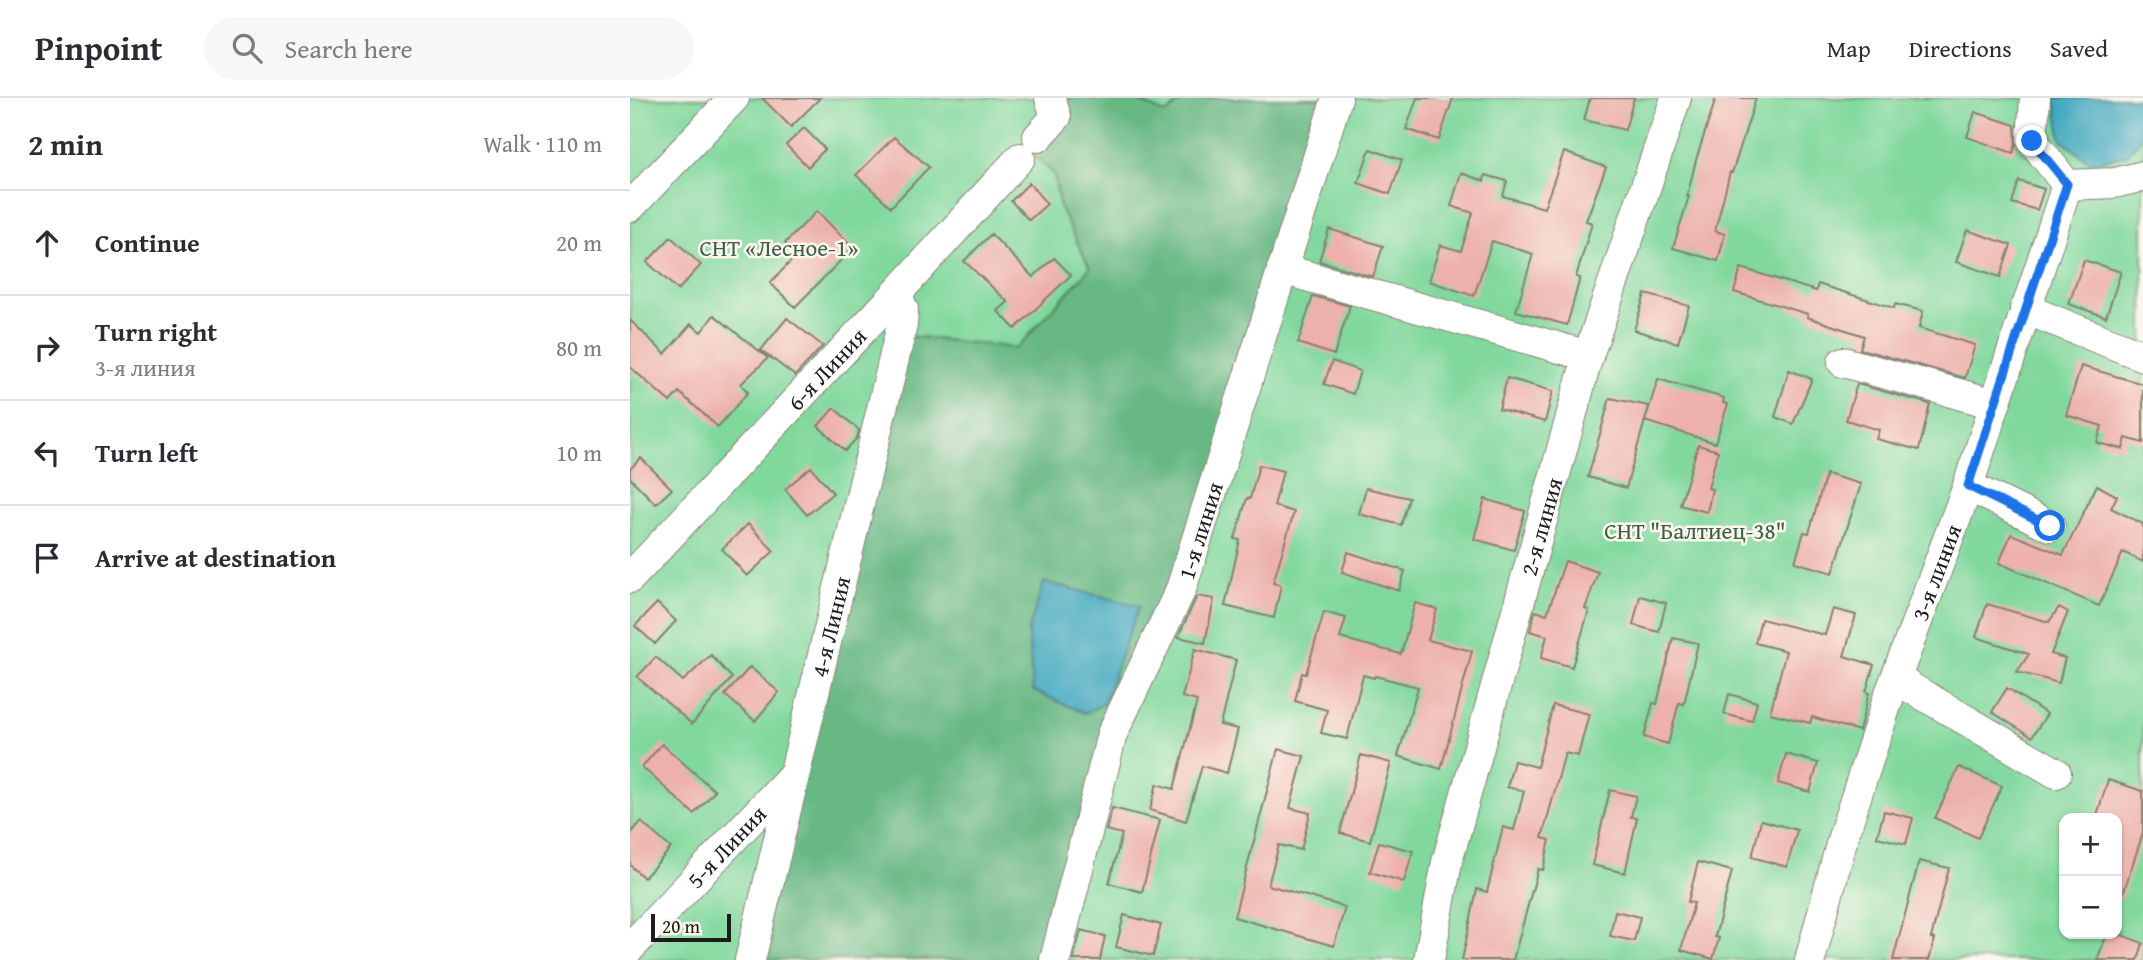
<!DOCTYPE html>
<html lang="en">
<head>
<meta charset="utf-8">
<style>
	:root { --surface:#fff; --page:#f7f7f7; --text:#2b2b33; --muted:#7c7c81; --line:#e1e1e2 }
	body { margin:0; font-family:"Gentium Book Plus",serif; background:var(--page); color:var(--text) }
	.controls { position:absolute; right:21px; bottom:21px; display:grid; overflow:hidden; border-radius:14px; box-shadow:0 2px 5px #0004 }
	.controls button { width:63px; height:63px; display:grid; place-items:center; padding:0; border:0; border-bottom:2px solid var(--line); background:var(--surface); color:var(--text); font:35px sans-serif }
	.scale { position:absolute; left:21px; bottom:18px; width:80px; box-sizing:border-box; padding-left:7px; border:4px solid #1c1c1c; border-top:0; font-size:19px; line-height:24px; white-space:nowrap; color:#1c1c1c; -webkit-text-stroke:5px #fbf7ec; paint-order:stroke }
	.stop { position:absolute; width:21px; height:21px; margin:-16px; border:5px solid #1a73e8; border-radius:50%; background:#fff }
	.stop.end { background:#1a73e8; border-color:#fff; box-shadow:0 2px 7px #0008 }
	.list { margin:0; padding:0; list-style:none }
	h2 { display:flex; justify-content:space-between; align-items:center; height:91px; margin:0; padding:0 28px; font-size:30px }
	h2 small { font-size:23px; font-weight:400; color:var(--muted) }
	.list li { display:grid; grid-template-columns:46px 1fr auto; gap:21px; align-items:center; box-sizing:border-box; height:105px; padding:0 28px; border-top:2px solid var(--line) }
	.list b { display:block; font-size:26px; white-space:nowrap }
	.list p { margin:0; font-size:23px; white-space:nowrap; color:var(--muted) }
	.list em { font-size:23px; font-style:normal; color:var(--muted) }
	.icon { flex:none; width:38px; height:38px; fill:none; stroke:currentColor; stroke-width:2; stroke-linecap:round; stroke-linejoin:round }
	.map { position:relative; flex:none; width:1513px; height:862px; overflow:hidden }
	header { display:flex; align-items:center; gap:42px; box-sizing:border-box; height:98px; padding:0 35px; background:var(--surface); border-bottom:2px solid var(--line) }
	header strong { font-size:33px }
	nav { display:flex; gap:38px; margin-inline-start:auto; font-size:24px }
	.search { width:490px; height:63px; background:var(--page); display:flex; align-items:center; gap:18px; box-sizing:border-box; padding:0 24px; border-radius:38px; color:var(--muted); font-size:26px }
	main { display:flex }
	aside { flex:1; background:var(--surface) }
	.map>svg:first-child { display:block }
	.green { fill:#80d89d; stroke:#4e7a5c; stroke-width:2; fill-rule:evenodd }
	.forest { fill:#68b884; stroke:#426a50; stroke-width:2 }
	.water { fill:#40a8c0; stroke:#2e626e; stroke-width:2 }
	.building { fill:#edb0aa }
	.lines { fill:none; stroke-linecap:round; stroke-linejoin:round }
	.minor-casing { stroke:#878073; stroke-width:32 }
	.minor { stroke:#fff; stroke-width:30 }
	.route { stroke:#1a73e8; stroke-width:9 }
	.labels { text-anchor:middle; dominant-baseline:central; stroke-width:5; stroke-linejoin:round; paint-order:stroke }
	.park-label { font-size:23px; fill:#3f5e49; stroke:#fbf7ec }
	.street-label { font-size:23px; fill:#1c1c1c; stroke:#fbf7ec }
</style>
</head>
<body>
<header>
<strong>Pinpoint</strong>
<div class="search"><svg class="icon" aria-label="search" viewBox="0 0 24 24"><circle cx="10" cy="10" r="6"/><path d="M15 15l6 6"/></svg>Search here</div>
<nav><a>Map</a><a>Directions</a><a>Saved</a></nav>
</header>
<main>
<aside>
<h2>2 min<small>Walk · 110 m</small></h2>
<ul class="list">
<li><svg class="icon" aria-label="ahead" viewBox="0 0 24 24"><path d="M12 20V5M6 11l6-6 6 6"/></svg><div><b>Continue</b></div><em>20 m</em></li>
<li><svg class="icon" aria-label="right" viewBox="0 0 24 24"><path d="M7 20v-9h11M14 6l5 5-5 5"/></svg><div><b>Turn right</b><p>3-я линия</p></div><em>80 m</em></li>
<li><svg class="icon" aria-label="left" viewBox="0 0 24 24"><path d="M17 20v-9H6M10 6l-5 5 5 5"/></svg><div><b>Turn left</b></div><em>10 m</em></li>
<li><svg class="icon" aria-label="arrive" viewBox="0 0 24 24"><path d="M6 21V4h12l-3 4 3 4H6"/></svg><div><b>Arrive at destination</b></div></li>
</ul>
</aside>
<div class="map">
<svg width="1513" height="862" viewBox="0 0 1513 862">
	<rect width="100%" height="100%" fill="#fbf7ec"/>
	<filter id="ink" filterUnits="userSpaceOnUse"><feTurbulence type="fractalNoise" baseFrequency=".0143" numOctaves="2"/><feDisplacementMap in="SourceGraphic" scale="14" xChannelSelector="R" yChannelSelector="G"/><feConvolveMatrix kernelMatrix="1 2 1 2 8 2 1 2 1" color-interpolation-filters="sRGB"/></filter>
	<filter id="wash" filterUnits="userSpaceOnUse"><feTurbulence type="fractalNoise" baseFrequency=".00686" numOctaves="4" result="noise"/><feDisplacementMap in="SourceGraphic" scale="28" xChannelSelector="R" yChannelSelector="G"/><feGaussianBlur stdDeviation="1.57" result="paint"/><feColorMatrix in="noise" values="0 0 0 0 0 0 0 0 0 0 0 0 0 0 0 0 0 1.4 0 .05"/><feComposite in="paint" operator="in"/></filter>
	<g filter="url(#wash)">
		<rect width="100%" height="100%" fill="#f2e5ca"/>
		<path class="green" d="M0 0H420L397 51 424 76 430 110 461 170 387 250 270 237 120 862H0Z
			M502 0H555L536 16Z
			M707 0H1513V862H424L485 631ZM1434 720H1487V836H1434Z"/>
		<path class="forest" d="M420 0H502L536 16 555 0H707L554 481 485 631 424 862H120L270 237 387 250 460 170 430 110 424 76 397 51Z"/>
		<path class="water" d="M1425 0H1513V38L1497 57 1460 65 1431 41Z
			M414 484 509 508 473 606 455 615 403 593 398 534Z"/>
		<g id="blocks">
			<path class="building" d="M132 0H190L161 29Z
				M787 0H823L809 42 776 31Z
				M960 0H1004L995 32 954 22Z
				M1086 0H1126L1102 75 1100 74 1085 133 1095 136 1088 163 1043 150 1059 98H1057L1066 62Z
				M1345 14 1385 27 1386 46 1383 55 1337 39Z
				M174 30 195 51 178 69 156 47Z
				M264 39 299 69 261 109 226 77Z
				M740 51 772 62 760 96 728 85Z
				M934 54 976 69 956 123 962 125 946 179 950 180 937 227 886 213 903 156 862 143 844 198 799 183 810 147 831 153 843 115 821 108 831 75 854 83 855 77 877 83 873 98 914 110Z
				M1389 83 1414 91 1407 112 1382 105Z
				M399 85 417 106 399 122 381 103Z
				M187 113 223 150 165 209 140 185 167 157 155 145Z
				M699 131 753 148 743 179 689 163Z
				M1337 132 1381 147 1370 179 1326 164Z
				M361 136 403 179 424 160 441 177 385 231 368 213 378 204 334 163Z
				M41 139 71 167 48 192 17 164Z
				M1454 162 1491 174 1476 219 1439 206Z
				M1111 170 1186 193 1188 186 1264 210 1265 206 1293 213 1289 230 1345 247 1335 280 1230 251 1234 238 1177 219 1178 216 1104 194Z
				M1015 196 1059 208 1048 245 1004 232Z
				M683 198 720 208 704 257 668 245Z
				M84 217 138 260 111 286 118 294 88 329 49 294 40 304 0 269V222L35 256 61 226 71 234Z
				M157 220 193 248 165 278 131 252Z
				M702 263 730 273 723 296 694 286Z
				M1451 268 1513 286V345L1496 340 1493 351 1467 345 1472 328 1436 317Z
				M1159 272 1182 281 1163 326 1145 319Z
				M877 280 923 293 915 324 869 311Z
				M1028 281 1094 300 1093 305 1098 306 1085 345 1015 323Z
				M1227 286 1300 306 1289 352 1246 341 1249 332 1216 322Z
				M980 300 1019 308 996 390 958 379Z
				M204 310 229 332 227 340 215 353 188 328Z
				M1068 347 1088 353 1078 390 1082 391 1077 414 1050 407Z
				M11 360 42 391 26 406 0 380V371Z
				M629 367 653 373 644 408 664 414 643 485 651 487 644 520 595 508 610 442 605 441 617 400 620 401Z
				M181 369 203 395 177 417 155 391Z
				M1196 376 1231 386 1203 475 1165 464 1174 434 1179 435Z
				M1467 387 1487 398 1481 410 1513 426V464L1493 454 1469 508 1369 465 1381 436 1433 457Z
				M736 390 779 400 771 427 729 416Z
				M855 401 895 413 884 452 844 441Z
				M118 426 144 453 117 478 92 451Z
				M718 454 775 473 769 493 712 474Z
				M935 463 968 474 955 511 959 512 942 569 911 560 917 538 900 533 905 513 917 516Z
				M567 498 584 501 575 545 548 539Z
				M1010 498 1036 505 1029 534 1003 527Z
				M27 505 46 523 25 546 5 528Z
				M785 505 807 511 798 542 842 553 811 671 768 658 788 589 745 578 744 580 733 577 717 641 691 635 697 612 665 603 672 575 676 576 694 514 716 520 710 540 771 556Z
				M1357 506 1419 524 1429 509 1438 514 1421 556 1435 560 1429 585 1387 574 1399 556 1346 539Z
				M1203 511 1226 517 1214 558 1244 567 1236 594 1239 595 1229 633 1182 619 1180 625 1140 615 1156 553 1125 545 1131 521 1195 537Z
				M1043 540 1068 545 1054 606 1049 605 1038 646 1014 639 1023 605 1027 606Z
				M565 551 606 562 590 627 608 631 597 675 572 668 556 723 520 712 527 686 544 691 567 603 552 599Z
				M81 557 102 580 62 626 7 579 26 559 53 583Z
				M120 569 149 594 125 623 95 597Z
				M1377 590 1417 616 1402 639 1362 614Z
				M1099 596 1127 604 1122 623 1094 616Z
				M923 607 959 616 948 658 935 655 912 740 920 742 913 772 908 771 883 862H832L847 791 857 794 873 729 884 732 894 693 877 689 884 663 907 669Z
				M32 646 85 693 64 716 12 669Z
				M648 651 674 658 660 710 680 715 671 752 649 747 638 787 715 809 704 848 604 819Z
				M1156 656 1188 665 1180 694 1148 685Z
				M731 657 761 665 740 743 710 735Z
				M1329 669 1372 688 1348 740 1305 720Z
				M1478 682 1513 693V735L1491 802H1487V720H1466Z
				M980 692 1006 698 1001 719 1007 720 995 775 962 767Z
				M482 710 530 722 512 794 479 785 492 736 476 732Z
				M1254 713 1283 720 1276 746 1247 739Z
				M1131 722 1167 732 1157 769 1122 759Z
				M11 724 41 750 14 780 0 767V736Z
				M749 744 783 753 774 784 740 774Z
				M1289 763 1319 770 1301 840 1305 841 1299 862H1263Z
				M1068 764 1102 773 1085 839 1089 840 1083 861 1051 852 1064 805 1058 804Z
				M985 813 1010 819 1004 843 980 838Z
				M494 817 531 827 523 858 486 849Z
				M451 832 475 838 470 862H443Z
				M1477 836H1489L1513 845 1508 862H1467Z"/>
		</g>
	</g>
	<g filter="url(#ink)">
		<use href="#blocks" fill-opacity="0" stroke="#878073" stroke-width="2"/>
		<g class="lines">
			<g class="minor-casing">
				<g id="minor">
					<path d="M1405 0 1402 42 1437 87 1485 85 1513 78"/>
					<path d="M408 39 426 19 420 0"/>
					<path d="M0 109 104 0"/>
					<path d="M652 171 958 258"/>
					<path d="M1395 211 1513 258"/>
					<path d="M1213 264 1365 306"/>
					<path d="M1338 388 1420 428"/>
					<path id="s1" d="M0 480 266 196 390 60"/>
					<path d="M1266 581 1426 675"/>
					<path id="s2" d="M0 850 163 677"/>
					<path id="s3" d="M120 862 272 227 273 211 266 196"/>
					<path id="s4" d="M425 862 482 636 551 491 707 0"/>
					<path id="s5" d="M799 862 817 764 958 258 1046 0"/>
					<path id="s6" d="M1180 862 1213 739 1259 598 1338 388 1437 87"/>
				</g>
			</g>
			<use href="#minor" class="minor"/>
		</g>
	</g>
	<g class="lines" filter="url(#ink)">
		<path class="route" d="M1402 43 1437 86 1338 388 1420 428"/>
	</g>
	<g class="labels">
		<g class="park-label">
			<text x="149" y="149">СНТ «Лесное-1»</text>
			<text x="1065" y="432">СНТ "Балтиец-38"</text>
		</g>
		<g class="street-label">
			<text stroke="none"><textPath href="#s1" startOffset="287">6-я Линия</textPath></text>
			<text stroke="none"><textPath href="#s5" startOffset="448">2-я линия</textPath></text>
			<text stroke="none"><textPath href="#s4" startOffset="455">1-я линия</textPath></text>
			<text stroke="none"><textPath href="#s6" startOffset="408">3-я линия</textPath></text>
			<text stroke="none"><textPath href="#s3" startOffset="343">4-я Линия</textPath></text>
			<text stroke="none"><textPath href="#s2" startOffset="140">5-я Линия</textPath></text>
		</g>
	</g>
</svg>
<div class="controls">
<button>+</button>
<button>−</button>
</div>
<div class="scale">20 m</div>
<div class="stop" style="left:1420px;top:428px"></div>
<div class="stop end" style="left:1402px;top:43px"></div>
</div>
</main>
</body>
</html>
